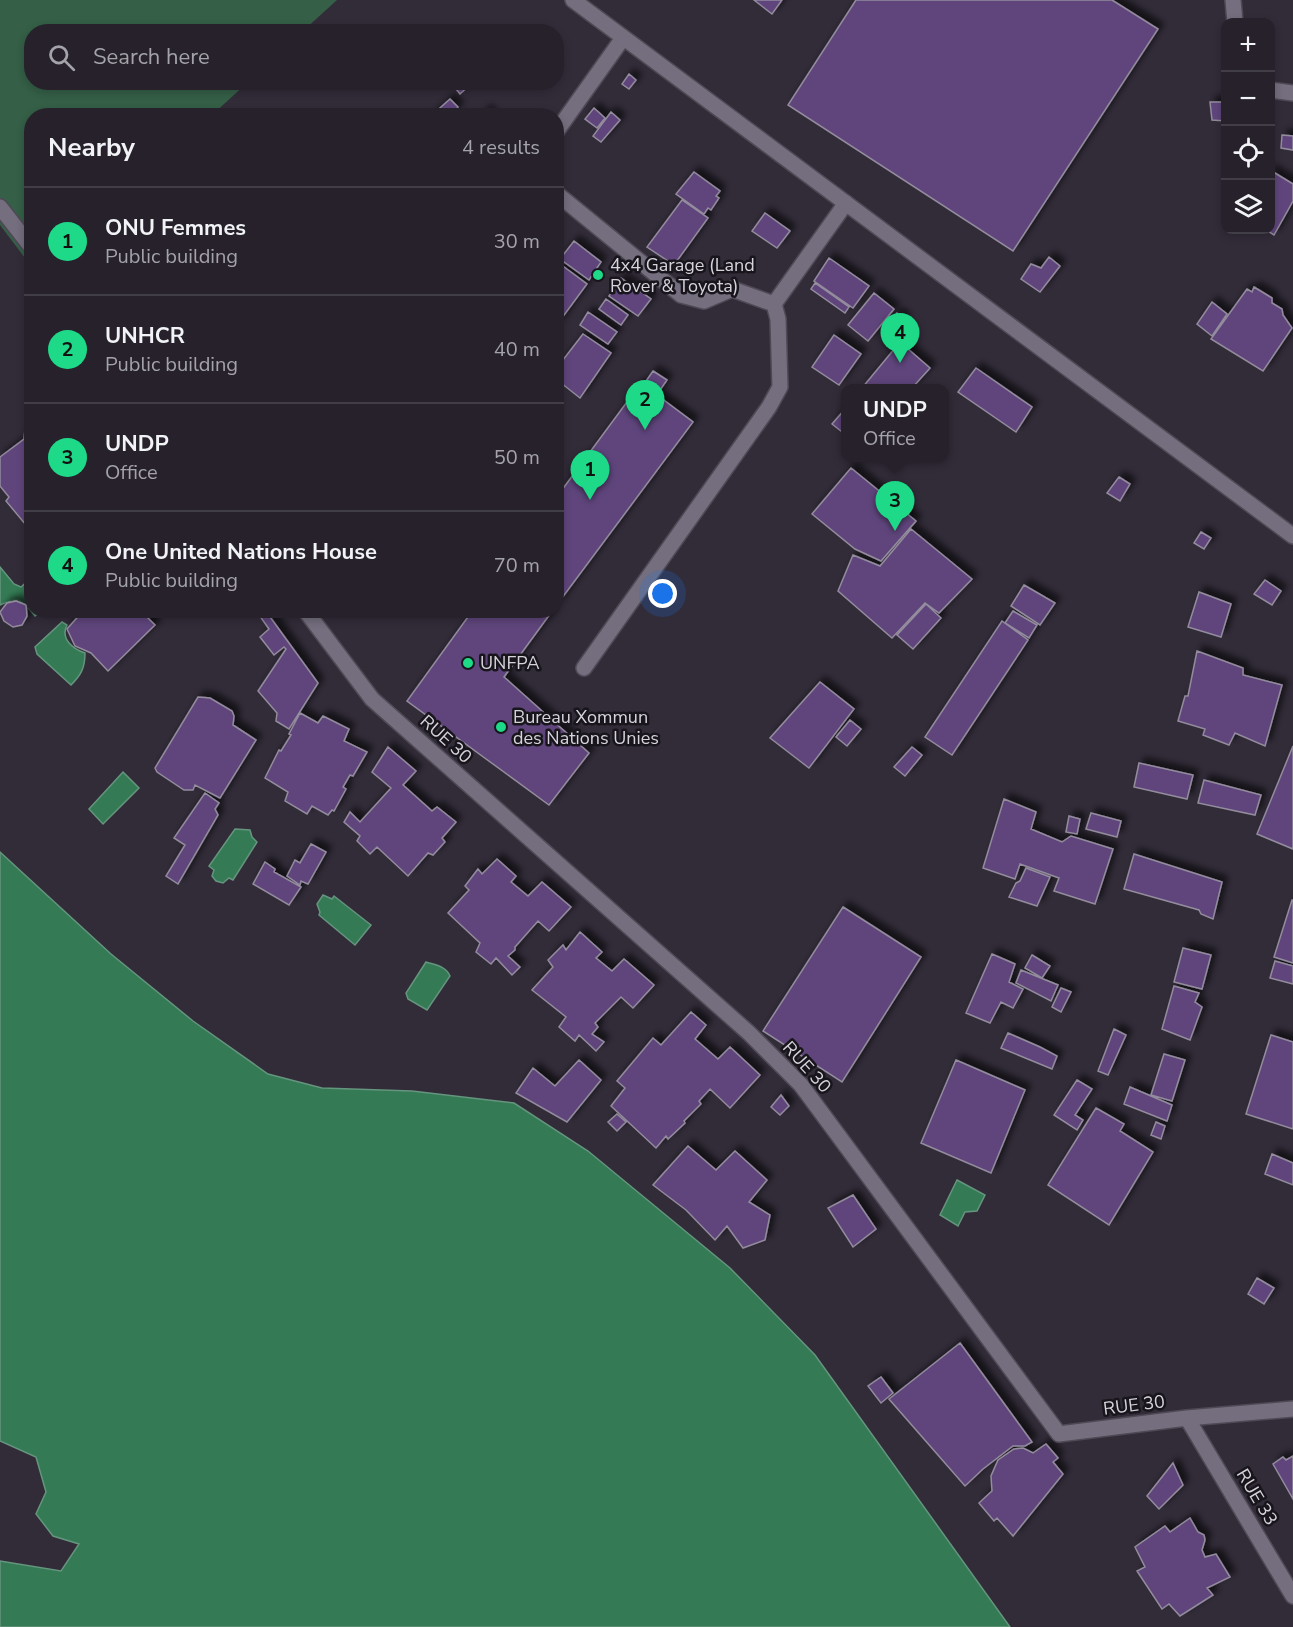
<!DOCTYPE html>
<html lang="en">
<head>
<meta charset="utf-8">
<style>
	:root { --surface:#26212b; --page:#322e37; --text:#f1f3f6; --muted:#a4a3a9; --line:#423e47; --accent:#1dd988 }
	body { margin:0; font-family:"Nunito Sans",sans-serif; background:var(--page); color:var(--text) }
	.controls { position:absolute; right:18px; top:18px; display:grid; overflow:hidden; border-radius:12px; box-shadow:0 3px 9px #0003 }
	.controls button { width:54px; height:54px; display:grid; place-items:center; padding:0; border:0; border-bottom:2px solid var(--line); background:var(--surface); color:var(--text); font:30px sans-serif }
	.you { position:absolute; left:663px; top:594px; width:21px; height:21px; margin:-15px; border:4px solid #fff; border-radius:50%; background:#1a73e8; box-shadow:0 0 0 9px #1a73e833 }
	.badge { display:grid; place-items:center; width:39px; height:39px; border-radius:50%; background:var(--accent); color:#111; font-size:20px; font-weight:700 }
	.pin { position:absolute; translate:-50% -50px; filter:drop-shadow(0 2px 3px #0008) }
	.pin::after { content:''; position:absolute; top:32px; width:21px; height:18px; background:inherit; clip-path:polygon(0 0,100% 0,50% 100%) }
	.popup { position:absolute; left:841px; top:384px; width:108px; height:78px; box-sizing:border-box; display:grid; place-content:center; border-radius:12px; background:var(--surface); filter:drop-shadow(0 2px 4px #0005); font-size:20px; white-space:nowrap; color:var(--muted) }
	.popup b { font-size:22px; color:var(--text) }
	.popup::after { content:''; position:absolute; left:50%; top:100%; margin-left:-12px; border:12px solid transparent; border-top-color:var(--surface) }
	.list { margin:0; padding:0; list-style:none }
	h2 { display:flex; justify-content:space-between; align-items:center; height:78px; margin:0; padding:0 24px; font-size:26px }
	h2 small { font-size:20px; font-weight:400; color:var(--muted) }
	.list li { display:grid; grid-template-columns:39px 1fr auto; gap:18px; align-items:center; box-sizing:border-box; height:108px; padding:0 24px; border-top:2px solid var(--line) }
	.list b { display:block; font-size:22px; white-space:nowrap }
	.list p { margin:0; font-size:20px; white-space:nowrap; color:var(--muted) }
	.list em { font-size:20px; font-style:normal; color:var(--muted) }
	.icon { flex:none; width:33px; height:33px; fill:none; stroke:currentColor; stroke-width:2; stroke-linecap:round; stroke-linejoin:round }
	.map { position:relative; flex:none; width:1293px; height:1627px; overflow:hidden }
	.search { position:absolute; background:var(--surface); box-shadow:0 3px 9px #0003; left:24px; top:24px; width:540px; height:66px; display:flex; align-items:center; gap:15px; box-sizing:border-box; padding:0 21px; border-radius:24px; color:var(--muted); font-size:22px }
	.panel { position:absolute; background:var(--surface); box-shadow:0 3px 9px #0003; left:24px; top:108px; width:540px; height:510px; border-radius:24px }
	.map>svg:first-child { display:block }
	.green { fill:#355f47 }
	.water { fill:#347b55; stroke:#65957e; stroke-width:1.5 }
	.building { fill:#5e447c; stroke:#938c9d; stroke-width:1.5; filter:url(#shadow) }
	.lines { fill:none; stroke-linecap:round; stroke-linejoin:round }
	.lane-casing { stroke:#4f4955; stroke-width:18 }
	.street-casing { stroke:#4f4955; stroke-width:18 }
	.lane { stroke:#746e7e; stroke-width:15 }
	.street { stroke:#746e7e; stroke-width:15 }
	.poi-dot { fill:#1dd988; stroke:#18161c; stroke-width:2 }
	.labels { text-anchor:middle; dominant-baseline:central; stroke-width:5; stroke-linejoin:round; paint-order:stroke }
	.poi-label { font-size:18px; fill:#d7d3dc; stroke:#18161c; text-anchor:start }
	.street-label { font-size:18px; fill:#d7d3dc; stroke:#18161c }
</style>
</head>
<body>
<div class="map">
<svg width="1293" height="1627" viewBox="0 0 1293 1627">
	<defs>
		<filter id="shadow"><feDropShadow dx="5.5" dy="-5.5" stdDeviation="3" flood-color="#0009"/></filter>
	</defs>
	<rect width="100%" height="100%" fill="#322c39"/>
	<path class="green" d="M0 0H337L303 31 32 32V82L247 83 212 115 32 116 31 266 0 225Z"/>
	<path class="water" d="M0 567 14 584 21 587 31 578 32 610 41 611 35 616C20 599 21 596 0 605Z
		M62 622 67 625C60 639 73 649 85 653 85 668 81 675 71 685L37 654 35 647Z
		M123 772 139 788 103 824 89 809Z
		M235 829 250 830 252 837 257 842 233 880 229 878 223 883 216 881 212 876 214 870 209 866Z
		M0 852 111 954 193 1021 268 1074 322 1088 412 1091 514 1103 588 1151 730 1268 815 1355 1010 1627H0V1561L61 1571 79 1544 53 1536 36 1514 46 1492 36 1457 0 1441Z
		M323 895 332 899 334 896 371 925 355 945 319 915 320 912 317 904Z
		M426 962C435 965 446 966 450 976L427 1010 408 999 406 993Z
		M957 1180 985 1195 977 1211 965 1212 958 1226 940 1215Z"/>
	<path class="building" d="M754 0H782L772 14Z
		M856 0H1112L1158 29 1013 251 788 105Z
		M629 74 636 80 629 89 622 84Z
		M456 82H473L460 94 453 85Z
		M450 99 458 107 450 116H431Z
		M1210 102H1226V121L1212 120Z
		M594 108 605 118 597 128 585 119Z
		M486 110 492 116H480Z
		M611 112 620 120 601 142 593 136Z
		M1282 135 1293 136V150L1281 148Z
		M1270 170 1293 184V201L1274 235 1266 230H1270Z
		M694 172 720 191 716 196 719 198 711 210 708 208 704 214 676 194Z
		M682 200 708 218 674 265 647 247Z
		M765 213 790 231 777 248 752 231Z
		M574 241 601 262 589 280 560 259Z
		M1049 257 1060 266 1040 292 1021 279 1031 264 1041 268Z
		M829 258 869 286 853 308 814 281Z
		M556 261 587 284 556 326Z
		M621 278 651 299 638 316 609 296Z
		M815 283 849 307 845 313 811 289Z
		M1254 287 1272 298V303L1282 309 1283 315 1292 328 1263 371 1211 339 1247 289 1252 292Z
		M874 293 894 309 868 341 848 325Z
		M606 299 628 315 621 325 599 309Z
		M1212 302 1227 314 1212 336 1197 324Z
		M588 312 617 332 608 344 580 325Z
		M897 313 904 318 900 325 893 320Z
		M583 334 611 353 580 398 556 379V369Z
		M834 335 861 354 839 385 812 367Z
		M900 342 930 368 912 388H862Z
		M976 368 1032 407 1016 432 958 392Z
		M653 371 667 380 658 393 644 384Z
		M641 383 693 422 556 606V498Z
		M846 408V435L832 424Z
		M26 420 32 421 31 531 6 501 9 497 0 486V457L24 439Z
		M851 468 916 521 881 561 855 549 812 514Z
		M1119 477 1130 484 1120 501 1107 493Z
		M911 529 972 579 939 613 925 603 892 638 838 591 853 555 880 566Z
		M1201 532 1211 538 1204 549 1194 543Z
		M1265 580 1281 591 1272 605 1254 594Z
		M1024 585 1055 603 1040 625 1011 606Z
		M1199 592 1231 604 1221 637 1188 627Z
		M16 601 26 605 27 616 22 625 13 627 4 621 0 612 7 603Z
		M926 604 941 618 913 649 897 635Z
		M84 610H146L144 614 155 625 108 671 91 653 75 646 67 629Z
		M265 610 318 683 289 729 276 721 277 713 258 691 286 649 284 647 274 655 260 637 269 629 259 615Z
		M473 610H553L504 677 589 753 549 805 407 701Z
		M1013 611 1037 625 1029 638 1005 623Z
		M1002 621 1028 640 952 755 925 737Z
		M1197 651 1243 668V675L1282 685 1265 746 1235 733 1229 745 1203 735 1205 729 1178 721 1185 696H1188Z
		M820 682 854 709 809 768 770 738Z
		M198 697 210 698 232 711 234 716 233 725 256 740 220 798 195 785 193 790H184L157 772 155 768Z
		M300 713 318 723 323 716 349 729 344 741 367 752 353 776 350 775 343 787 346 789 334 811 332 810 328 815 312 806 307 814 285 801 288 792 265 778 279 750 281 751 291 735 289 734Z
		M850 720 861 729 847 746 836 737Z
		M1293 746V849L1257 834Z
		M388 747 416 771 403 785 432 811 437 807 456 822 442 838 445 842 433 855 428 853 408 876 377 847 370 854 357 841 360 836 344 822 350 812 360 822 391 788 372 772Z
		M912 747 922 755 905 776 894 767Z
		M1139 763 1193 775 1187 799 1134 787Z
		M1204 780 1261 795 1255 815 1198 803Z
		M205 793 219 803 215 809 218 815 178 884 166 876 185 845 174 838Z
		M1004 799 1036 812 1031 829 1062 842 1071 836 1113 849 1095 904 1054 891 1059 878 1020 864 1015 879 983 868Z
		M1091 813 1121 821 1117 837 1086 829Z
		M1069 816 1080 819 1077 834 1066 832Z
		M311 844 326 852 308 884 301 881 300 885 287 876 295 860 300 863Z
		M1134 854 1222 882 1213 919 1201 914 1199 910 1124 889Z
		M497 859 516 876 511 882 528 896 542 882 571 907 549 931 538 921 515 947V950L508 956 520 967 512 975 496 958 491 964 476 952 480 943 448 913 469 890 465 886 478 869 482 874Z
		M265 862 275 869 274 872 301 887 289 905 253 884Z
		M1026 868 1050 877 1037 906 1009 897 1016 883 1020 881Z
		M1292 900H1293V963L1274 957Z
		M843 907 921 957 842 1082 763 1031Z
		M580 932 602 952 596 958 612 971 624 959 654 985 633 1008 621 997 595 1023 598 1027 592 1034 604 1042 596 1051 579 1035 575 1041 559 1027 566 1017 532 990 553 967 548 960 563 945 566 950Z
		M1183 948 1211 955 1202 989 1174 982Z
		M992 954 1015 964 1009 982 1023 989 1013 1008 1001 1002 990 1023 966 1013Z
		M1032 955 1050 966 1042 978 1025 968Z
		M1275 961 1293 966V984L1270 978Z
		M1021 970 1058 985 1051 1001 1016 983Z
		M1174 986 1199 993 1195 1002 1202 1007 1190 1040 1162 1029Z
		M1061 988 1071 992 1061 1012 1052 1007Z
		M691 1012 706 1025 695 1039 718 1059 730 1047 760 1075 730 1108 710 1089 699 1101 701 1104 684 1121 685 1123 668 1139 666 1136 656 1148 611 1106 625 1088 617 1081 653 1038 661 1045Z
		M1114 1029 1126 1035 1108 1075 1098 1071Z
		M1008 1033 1040 1047 1057 1056 1052 1069 1001 1048Z
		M1271 1035 1293 1042V1129L1246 1114Z
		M1164 1054 1185 1060 1172 1101 1151 1095Z
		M579 1060 601 1080 567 1122 516 1093 533 1068 555 1086Z
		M956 1060 1025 1090 991 1173 921 1143Z
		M1077 1080 1092 1089 1075 1115 1083 1120 1077 1130 1054 1115Z
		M1130 1087 1172 1105 1167 1121 1124 1104Z
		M781 1095 789 1106 780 1115 771 1107Z
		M1096 1108 1124 1124 1120 1131 1153 1152 1109 1225 1048 1185Z
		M617 1114 626 1122 617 1131 608 1122Z
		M1156 1122 1165 1126 1161 1139 1151 1135Z
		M688 1146 716 1170 735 1151 767 1180 749 1202 770 1215 765 1240 743 1248 727 1226 715 1240 686 1210 653 1185Z
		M1272 1154 1293 1163V1185L1265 1174Z
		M853 1195 876 1229 853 1247 828 1208Z
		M1257 1278 1274 1288 1264 1304 1248 1294Z
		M960 1343 1032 1442 1025 1446H1013L983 1469 965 1486 889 1399Z
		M881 1377 893 1393 881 1403 868 1386Z
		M1046 1444 1058 1458 1053 1462 1063 1474 1013 1536 997 1518 994 1521 979 1503 992 1491 991 1476 998 1460 1014 1449 1023 1448 1033 1453Z
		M1293 1456V1499L1273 1464 1283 1457 1286 1460Z
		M1173 1463 1183 1485 1159 1509 1147 1496Z
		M1190 1518 1198 1532 1204 1535 1205 1540 1202 1550 1205 1557 1216 1554 1230 1577 1207 1588 1213 1595 1180 1616 1169 1604 1162 1609 1137 1571 1145 1567 1135 1547 1165 1526 1170 1532Z"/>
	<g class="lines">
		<g class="lane-casing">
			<path id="lane" d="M556 132 623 38
				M556 193 681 295 704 301 732 289 774 304
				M584 668 769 407 780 387 778 319 774 304 846 203"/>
		</g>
		<g class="street-casing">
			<path id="street" d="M573 0 1293 536
				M1233 0 1235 22
				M1270 90 1293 93
				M0 207 32 248
				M305 610 372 699 749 1033 801 1085 1059 1434 1187 1418 1293 1409
				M1187 1418 1293 1596"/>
		</g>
		<use href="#lane" class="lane"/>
		<use href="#street" class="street"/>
	</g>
	<g class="poi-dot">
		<circle cx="598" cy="275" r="6"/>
		<circle cx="468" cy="663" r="6"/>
		<circle cx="501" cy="727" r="6"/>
	</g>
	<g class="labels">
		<g class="poi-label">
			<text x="610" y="265">4x4 Garage (Land<tspan x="610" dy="21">Rover &amp; Toyota)</tspan></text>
			<text x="480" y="663">UNFPA</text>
			<text x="513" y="717">Bureau Xommun<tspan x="513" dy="21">des Nations Unies</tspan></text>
		</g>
		<g class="street-label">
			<text transform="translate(446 739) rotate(42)">RUE 30</text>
			<text transform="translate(807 1067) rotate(48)">RUE 30</text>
			<text transform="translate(1134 1405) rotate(-7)">RUE 30</text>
			<text transform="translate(1257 1497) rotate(59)">RUE 33</text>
		</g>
	</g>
</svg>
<div class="controls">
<button>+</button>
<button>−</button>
<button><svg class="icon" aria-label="locate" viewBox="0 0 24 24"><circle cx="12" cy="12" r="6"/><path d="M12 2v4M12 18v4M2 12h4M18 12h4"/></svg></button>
<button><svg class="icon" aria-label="layers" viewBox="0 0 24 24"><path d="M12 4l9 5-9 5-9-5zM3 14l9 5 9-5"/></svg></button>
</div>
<div class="you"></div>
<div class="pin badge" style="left:590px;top:500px">1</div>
<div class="pin badge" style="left:645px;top:430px">2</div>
<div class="pin badge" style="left:895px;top:531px">3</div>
<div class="popup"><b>UNDP</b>Office</div>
<div class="pin badge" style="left:900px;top:363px">4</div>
<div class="search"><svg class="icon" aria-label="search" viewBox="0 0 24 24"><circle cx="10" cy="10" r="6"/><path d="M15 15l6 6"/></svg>Search here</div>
<section class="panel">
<h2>Nearby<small>4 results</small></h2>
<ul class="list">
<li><span class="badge">1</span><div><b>ONU Femmes</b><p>Public building</p></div><em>30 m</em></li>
<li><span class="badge">2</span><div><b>UNHCR</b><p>Public building</p></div><em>40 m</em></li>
<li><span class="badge">3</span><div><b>UNDP</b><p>Office</p></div><em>50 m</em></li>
<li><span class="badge">4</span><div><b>One United Nations House</b><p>Public building</p></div><em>70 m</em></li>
</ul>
</section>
</div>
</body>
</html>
